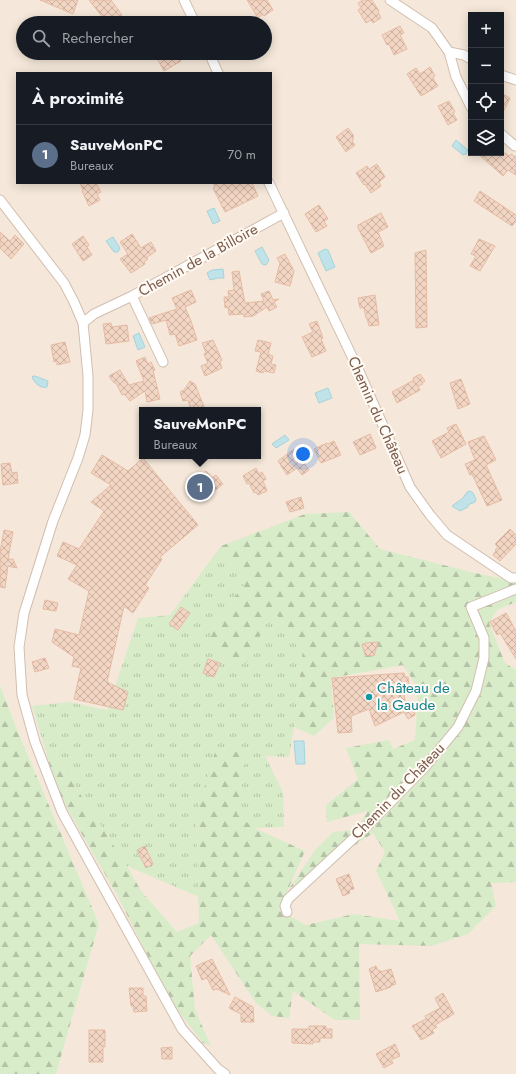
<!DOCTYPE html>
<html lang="fr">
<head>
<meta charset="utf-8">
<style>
	:root { --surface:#171b24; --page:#20242c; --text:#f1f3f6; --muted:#9ea1a6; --line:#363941; --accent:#e76f51 }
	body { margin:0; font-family:Jost,sans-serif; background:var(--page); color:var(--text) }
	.controls { position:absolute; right:12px; top:12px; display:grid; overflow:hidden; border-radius:0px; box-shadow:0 2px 10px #0003 }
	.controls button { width:36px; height:36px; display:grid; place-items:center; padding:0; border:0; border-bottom:1px solid var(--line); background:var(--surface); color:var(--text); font:20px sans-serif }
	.you { position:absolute; left:303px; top:454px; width:14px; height:14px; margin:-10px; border:3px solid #fff; border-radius:50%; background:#1a73e8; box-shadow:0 0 0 6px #1a73e833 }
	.badge { display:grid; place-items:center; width:26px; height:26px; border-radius:50%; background:var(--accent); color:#fff; font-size:13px; font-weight:700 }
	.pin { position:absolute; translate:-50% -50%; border:2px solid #fff; box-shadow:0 1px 4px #0006 }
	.popup { position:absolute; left:139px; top:407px; width:122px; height:52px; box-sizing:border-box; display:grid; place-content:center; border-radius:0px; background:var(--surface); filter:drop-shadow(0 1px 3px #0005); font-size:13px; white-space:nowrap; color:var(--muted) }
	.popup b { font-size:15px; color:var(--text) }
	.popup::after { content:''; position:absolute; left:50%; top:100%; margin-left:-8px; border:8px solid transparent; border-top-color:var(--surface) }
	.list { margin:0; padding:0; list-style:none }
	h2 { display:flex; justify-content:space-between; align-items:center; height:52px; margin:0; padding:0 16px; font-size:17px }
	h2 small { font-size:13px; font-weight:400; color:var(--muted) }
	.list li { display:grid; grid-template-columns:26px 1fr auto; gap:12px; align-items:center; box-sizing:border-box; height:60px; padding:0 16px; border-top:1px solid var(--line) }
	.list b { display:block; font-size:15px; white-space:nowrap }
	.list p { margin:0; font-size:13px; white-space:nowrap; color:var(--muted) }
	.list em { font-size:13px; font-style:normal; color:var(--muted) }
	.icon { flex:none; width:22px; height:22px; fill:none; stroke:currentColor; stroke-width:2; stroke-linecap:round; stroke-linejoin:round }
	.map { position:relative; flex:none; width:516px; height:1074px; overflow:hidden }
	.search { position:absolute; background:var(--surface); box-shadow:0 2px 10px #0003; left:16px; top:16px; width:256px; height:44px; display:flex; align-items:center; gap:10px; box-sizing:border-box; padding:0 14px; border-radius:22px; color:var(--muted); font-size:15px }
	.panel { position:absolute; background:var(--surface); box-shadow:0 2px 10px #0003; left:16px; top:72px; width:256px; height:112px; border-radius:0px }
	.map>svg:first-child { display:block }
	.residential { fill:#f5e8da; fill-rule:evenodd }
	.grass { fill:url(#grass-tufts) }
	.forest { fill:url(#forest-firs) }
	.water { fill:#bfe3e8; stroke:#a5d3da }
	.building { fill:url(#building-cross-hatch); stroke:#e6bba3 }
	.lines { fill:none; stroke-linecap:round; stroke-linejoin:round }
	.minor-casing { stroke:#d1beb0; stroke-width:11 }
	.minor { stroke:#fff; stroke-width:9 }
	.culture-dot { fill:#0f9aa8; stroke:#fffaf3; stroke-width:1.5 }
	.labels { text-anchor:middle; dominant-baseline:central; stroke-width:4; stroke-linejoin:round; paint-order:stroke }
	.street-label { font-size:15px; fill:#7a5c4d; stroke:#fffaf3 }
	.culture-label { font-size:15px; fill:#0d838f; stroke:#fffaf3; text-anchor:start }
</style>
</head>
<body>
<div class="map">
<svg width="516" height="1074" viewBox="0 0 516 1074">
	<defs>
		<pattern id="grass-tufts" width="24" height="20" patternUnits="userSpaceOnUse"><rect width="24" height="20" fill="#d8ecc9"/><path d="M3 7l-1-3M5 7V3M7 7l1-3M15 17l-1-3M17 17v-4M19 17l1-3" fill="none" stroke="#b4c2a5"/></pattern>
		<pattern id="forest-firs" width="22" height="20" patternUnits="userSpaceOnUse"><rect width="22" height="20" fill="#d8ecc9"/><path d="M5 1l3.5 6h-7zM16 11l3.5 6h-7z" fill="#b4c2a5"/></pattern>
		<pattern id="building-cross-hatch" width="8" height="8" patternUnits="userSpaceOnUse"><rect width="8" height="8" fill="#f3d5c3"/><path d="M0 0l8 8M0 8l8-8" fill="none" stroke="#cab0a1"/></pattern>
	</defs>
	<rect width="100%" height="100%" fill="#fdf6ec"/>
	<path class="residential" d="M0 0H516V1074H56L99 924 16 727 0 685ZM471 15H501V153H471ZM23 23H265V53H23ZM17 73H271V183H17ZM142 410H258V456H142Z"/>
	<path class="grass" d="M221 546 244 584 210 636 271 606 303 651 294 727 289 757 265 756 283 792 284 827 254 828 237 814 247 754 196 815 199 897 127 866 51 749 46 752 32 706 69 702 107 710 138 618 170 615Z"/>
	<path class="forest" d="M349 512 380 549 475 573 509 580 516 581V602L497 610 489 623 505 663 516 670V882L491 883 496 906 468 934 431 946 359 944 360 1020H335L293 991 289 1018 272 1016 256 1003 211 935 190 956 195 1010 211 1046 203 1043 171 1002 116 893 57 791 46 752 51 749 127 866 141 891 177 932 199 923 196 815 216 749 247 754 237 814 254 828 305 851 279 910 306 925 354 914 400 921 376 871 385 852 373 833 289 889 315 850 333 832 356 830 368 811 327 822 326 805 358 779 346 748 389 740 393 749 415 740 418 688 403 665 331 678 334 718 314 736 294 727 303 651 271 607 248 662 232 664 210 636 244 584 221 546 305 514Z
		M0 685 16 727 99 924 56 1074H0Z"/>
	<path class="water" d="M456 140 468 150 466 154 463 155 452 146Z
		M214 208 220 221 213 224 207 211Z
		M113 237 120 248 118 252H114L106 241Z
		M262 247 269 260 266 265 262 264 255 251Z
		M325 249 328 250 335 267 326 271 318 253Z
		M223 269 224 278H218L210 280 207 273 212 270Z
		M139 333 145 347 138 350 133 336Z
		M33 376H35L48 381 47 387C41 389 34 383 32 377Z
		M328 388 332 398 319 403 315 393Z
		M285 435 289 440 276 448 272 444Z
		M470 491 473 493 476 499 475 502 468 505V507L460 511 452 506 463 498 467 492Z
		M294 741H304L305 764H296Z"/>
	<path class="building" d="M40 0H78L73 14Z
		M89 0H111L122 15 111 23H107Z
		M247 0H267L273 10 264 16 263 14 258 18Z
		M363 0H372L379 11 378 12 381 18 373 23 371 20 366 23 358 10 361 8 358 3Z
		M400 26 404 33 400 35 407 49 394 55 389 44 387 45 382 35Z
		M154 53H177L181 61 164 71Z
		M430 67 435 76 433 77 434 80 438 86 421 96 407 74 416 68 420 74Z
		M501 93 510 98 501 116Z
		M449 101 455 112 453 113 457 120 448 125 438 106Z
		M348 128 354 136 352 138 354 139 352 141 355 145 346 152 336 137Z
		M477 153H505L509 156 511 154 516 157V175L508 170 503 176Z
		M377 164 385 177 379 182 381 186 371 193 365 184 364 185 356 173 367 166 369 169Z
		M80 183H96L101 192 97 194 100 200 89 206 82 191 83 190Z
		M213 183H252L258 196 225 212 213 188 215 187Z
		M480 191 516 215V221L512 226 474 201Z
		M319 205 328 219 324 221 327 226 316 232 305 214Z
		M381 213 388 227 378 232 384 246 371 253 358 228V225Z
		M0 232 10 241 15 235 24 244 11 259 0 248Z
		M132 234 141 248 151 242 156 251 146 258 148 259 144 262 145 264 131 273 120 259 128 254 120 242Z
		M83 236 89 245 87 247 92 255 83 261 72 244Z
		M479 239 495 246 480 271 470 266 476 256 471 254Z
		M426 250 427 327 416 328 415 253Z
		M285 254 294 271 290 286 275 282 280 263 277 258Z
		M239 271 245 303 264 301 261 294 269 291 273 300 279 299 274 302 277 307 269 311 267 307 253 316 244 317V314L229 315 228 307 225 308 224 297H229L228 291 234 290 232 272Z
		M191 290 196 302 185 307 191 321 197 340 179 346 175 334 170 335 166 320 152 324 149 318 177 309 172 298Z
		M375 295 379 325 369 326 367 318H366L364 308H360L358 298Z
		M317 321 323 338 321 339 326 351 312 357 302 337 313 332 309 324Z
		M111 323 112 327 127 325 129 341 106 344 103 324Z
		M213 340 222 360 220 362 222 368 205 376 201 366 208 363 204 354 206 353 202 343Z
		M258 340 271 343 268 354 273 356 271 364 276 365 274 373 264 371 263 373 256 371 261 352 255 351Z
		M65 342 70 362 57 365V361L54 362 51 345Z
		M145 357 148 364 151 362 155 370 153 371 160 399 147 402 145 391 130 401 124 394 122 395 116 383H114L109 376 120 370 129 385 144 381 136 361Z
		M420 374 425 381 422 383 423 384 418 386 420 390 397 403 392 392 414 380 413 378Z
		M461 379 470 404 458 409 450 383Z
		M190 381 195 384 204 407 191 410 188 400 183 401 180 392 184 390Z
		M456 424 466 444 441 458 432 441 449 432 447 428Z
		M370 434 376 448 360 455 353 442Z
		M484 436 496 460 486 465 502 500 487 506 472 474 470 475 465 464 475 460 468 442Z
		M334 441 341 455 321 463 314 449 327 443 328 444Z
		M294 449 309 470 302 475 297 468 287 475 278 461Z
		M102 455 128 471 143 458 198 525 160 557 162 559 145 585 149 588 133 613 124 606 107 682 128 692 123 710 74 699 81 668 72 666 74 657 52 642 55 629 79 635 89 591 68 579 77 565 57 556 63 542 79 549 104 511 91 502 111 485 91 473Z
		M10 463 12 473 17 472 18 483 3 485 1 464Z
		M256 468 259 474 262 472 266 479 263 481 267 491 258 495 256 492 254 493 249 483 247 484 243 476Z
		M206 471 212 478 216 475 223 484 206 498 205 497 201 500 193 490 200 484 196 479Z
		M301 497 304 508 290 512 286 502Z
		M510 529 516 535V544L500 561 493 555 496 551 495 550 498 547 495 544Z
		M4 530 13 532 8 559H13L17 568 8 566 5 588 0 587V552Z
		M45 600 58 603 56 611 43 609Z
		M181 607 190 613 178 630 169 624Z
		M506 613 516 631V659L500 633 497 635 490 622Z
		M378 642 374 656 365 655 362 644H365V643Z
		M45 658 49 668 35 672 32 662Z
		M208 659 220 663 214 677 203 673Z
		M404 673 405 677H408L409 685 403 687 406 708 414 707 415 715 408 719 404 712 375 726 369 709 351 716 352 732 338 733 332 678Z
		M145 846 153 864 146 868 137 850Z
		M349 874 354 889 349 890 350 893 343 896 336 879Z
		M212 959 230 995 217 989 213 990 207 978 202 980 196 966Z
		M376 966 378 971 380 970V972L391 969 396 984 390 986 391 987 376 992 369 969Z
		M129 988H143V996H146L147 1011 134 1012 133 1006H131Z
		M443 993 454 1014 435 1025 437 1027 432 1030 434 1033 421 1040 412 1026 426 1019 425 1016 440 1008 435 998Z
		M235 997 253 1007 254 1022H241V1014L229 1008Z
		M309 1026H326V1029H332V1038H320V1042H313V1044L292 1043V1029H309Z
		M89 1030H105V1047L103 1046V1062H89Z
		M395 1044 400 1056 391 1060 393 1063 384 1068 376 1054Z
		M172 1047V1059H162L161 1048Z"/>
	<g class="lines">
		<g class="minor-casing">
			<path id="minor" d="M184 0 195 23
				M390 0 432 28 449 52 456 77 471 107
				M449 52 464 55 471 59
				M209 53 218 73
				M501 75 516 80
				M501 134 515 146
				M269 183 359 371 410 487 430 515 447 535 511 578H516
				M0 200 64 283 74 302 83 323 88 376V410L85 435 78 458 53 521 24 613 19 647 22 695 35 742 62 812 182 1029 218 1069 225 1074
				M132 296 163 362
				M83 323 94 314 132 296 284 213
				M287 912 285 906 288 899 368 825 425 767 458 727 476 691 484 658V638L471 607 516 589"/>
		</g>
		<use href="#minor" class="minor"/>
	</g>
	<circle class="culture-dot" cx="369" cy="697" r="4"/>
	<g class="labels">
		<g class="street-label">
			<text transform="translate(198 260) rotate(-29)">Chemin de la Billoire</text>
			<text transform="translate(378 415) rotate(66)">Chemin du Château</text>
			<text transform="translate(398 791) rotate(-46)">Chemin du Château</text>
		</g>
		<g class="culture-label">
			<text x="377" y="688">Château de<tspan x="377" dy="17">la Gaude</tspan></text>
		</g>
	</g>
</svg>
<div class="controls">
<button>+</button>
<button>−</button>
<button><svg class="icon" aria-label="locate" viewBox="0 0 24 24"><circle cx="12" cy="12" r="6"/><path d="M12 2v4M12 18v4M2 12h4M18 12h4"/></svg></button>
<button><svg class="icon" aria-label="layers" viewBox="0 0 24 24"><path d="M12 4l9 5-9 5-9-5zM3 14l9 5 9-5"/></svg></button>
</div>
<div class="you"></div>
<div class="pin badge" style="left:200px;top:487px;background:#5c6f8a">1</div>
<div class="popup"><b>SauveMonPC</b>Bureaux</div>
<div class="search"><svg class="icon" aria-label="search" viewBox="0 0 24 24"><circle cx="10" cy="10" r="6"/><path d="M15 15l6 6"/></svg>Rechercher</div>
<section class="panel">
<h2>À proximité<small></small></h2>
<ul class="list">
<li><span class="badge" style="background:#5c6f8a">1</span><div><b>SauveMonPC</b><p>Bureaux</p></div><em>70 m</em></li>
</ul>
</section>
</div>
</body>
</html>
